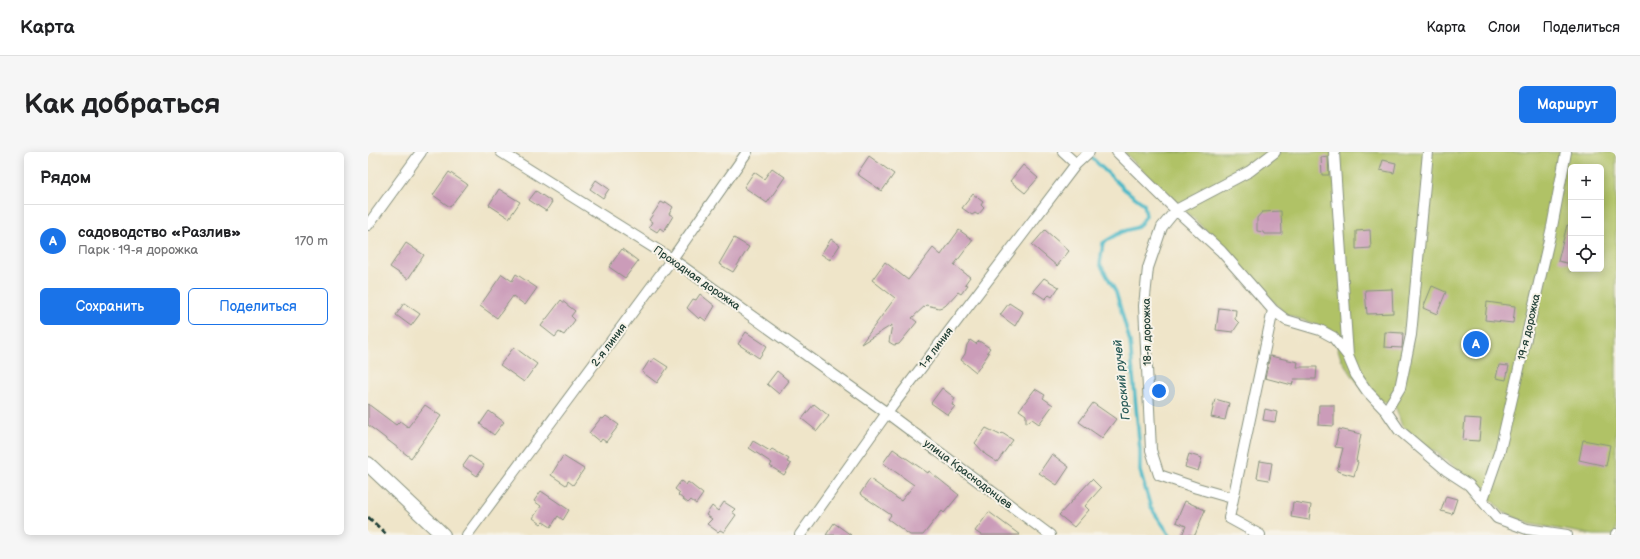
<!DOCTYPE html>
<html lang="ru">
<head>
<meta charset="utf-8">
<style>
	:root { --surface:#fff; --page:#f6f6f6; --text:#202124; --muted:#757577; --line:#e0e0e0; --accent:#1a73e8 }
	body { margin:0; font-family:"Balsamiq Sans",sans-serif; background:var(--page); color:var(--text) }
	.controls { position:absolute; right:12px; top:12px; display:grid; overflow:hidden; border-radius:6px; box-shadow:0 2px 10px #0003 }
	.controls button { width:36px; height:36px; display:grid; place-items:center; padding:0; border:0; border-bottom:1px solid var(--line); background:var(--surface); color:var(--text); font:20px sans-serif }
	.you { position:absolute; left:791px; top:239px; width:14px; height:14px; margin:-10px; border:3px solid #fff; border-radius:50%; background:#1a73e8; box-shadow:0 0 0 6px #1a73e833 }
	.badge { display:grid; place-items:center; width:26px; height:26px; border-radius:50%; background:var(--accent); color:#fff; font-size:13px; font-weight:700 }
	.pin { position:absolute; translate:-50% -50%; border:2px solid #fff; box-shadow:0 1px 4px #0006 }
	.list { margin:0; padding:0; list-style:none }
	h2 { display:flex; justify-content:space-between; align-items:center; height:52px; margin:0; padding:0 16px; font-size:17px }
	h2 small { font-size:13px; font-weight:400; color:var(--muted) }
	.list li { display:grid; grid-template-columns:26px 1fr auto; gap:12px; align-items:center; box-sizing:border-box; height:72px; padding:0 16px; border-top:1px solid var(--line) }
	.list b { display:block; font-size:15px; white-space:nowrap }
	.list p { margin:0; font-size:13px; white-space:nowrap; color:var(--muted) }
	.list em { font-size:13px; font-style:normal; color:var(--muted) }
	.actions { display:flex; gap:8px; padding:12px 16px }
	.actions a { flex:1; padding:9px 0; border:1px solid var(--accent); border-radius:6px; text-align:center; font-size:14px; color:var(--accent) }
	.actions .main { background:var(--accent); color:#fff }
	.icon { flex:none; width:22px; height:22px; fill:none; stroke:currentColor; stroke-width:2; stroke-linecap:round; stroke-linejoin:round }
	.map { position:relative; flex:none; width:1248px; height:383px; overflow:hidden; border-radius:6px }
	header { display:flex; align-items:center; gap:24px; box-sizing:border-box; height:56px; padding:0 20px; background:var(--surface); border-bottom:1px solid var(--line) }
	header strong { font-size:19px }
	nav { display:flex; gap:22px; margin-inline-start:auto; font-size:14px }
	.intro { display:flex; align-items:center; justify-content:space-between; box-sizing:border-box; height:96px; padding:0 24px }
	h1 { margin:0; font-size:28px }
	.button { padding:10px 18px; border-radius:6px; background:var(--accent); color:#fff; font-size:14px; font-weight:700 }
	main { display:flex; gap:24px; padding:0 24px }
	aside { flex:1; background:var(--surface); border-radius:6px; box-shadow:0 2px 10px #0003 }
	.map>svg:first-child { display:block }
	.green { fill:#b0c266; stroke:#68804d; fill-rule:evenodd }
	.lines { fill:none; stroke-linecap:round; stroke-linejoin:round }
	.stream { stroke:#4cb9c7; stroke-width:3.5 }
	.building { fill:#cb9cb9 }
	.street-casing { stroke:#87917e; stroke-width:12 }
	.secondary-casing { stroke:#87917e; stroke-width:16 }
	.street { stroke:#fff; stroke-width:10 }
	.secondary { stroke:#fff; stroke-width:14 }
	.rail { stroke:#1f3d34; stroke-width:3; stroke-dasharray:6 3; stroke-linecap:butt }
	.labels { text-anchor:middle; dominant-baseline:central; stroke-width:4; stroke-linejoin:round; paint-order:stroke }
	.street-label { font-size:11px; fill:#1f3d34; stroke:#f7f3e8 }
	.water-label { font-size:12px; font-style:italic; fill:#2a5c59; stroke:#f7f3e8 }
</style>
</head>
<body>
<header>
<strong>Карта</strong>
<nav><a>Карта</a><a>Слои</a><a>Поделиться</a></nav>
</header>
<div class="intro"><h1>Как добраться</h1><a class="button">Маршрут</a></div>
<main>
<aside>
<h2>Рядом<small></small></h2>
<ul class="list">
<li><span class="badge">A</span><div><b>садоводство «Разлив»</b><p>Парк · 19-я дорожка</p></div><em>170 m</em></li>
</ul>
<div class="actions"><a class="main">Сохранить</a><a>Поделиться</a></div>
</aside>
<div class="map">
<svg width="1248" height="383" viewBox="0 0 1248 383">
	<rect width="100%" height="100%" fill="#f7f3e8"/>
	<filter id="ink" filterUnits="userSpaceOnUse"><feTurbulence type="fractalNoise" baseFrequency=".025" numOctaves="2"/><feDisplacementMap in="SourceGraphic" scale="8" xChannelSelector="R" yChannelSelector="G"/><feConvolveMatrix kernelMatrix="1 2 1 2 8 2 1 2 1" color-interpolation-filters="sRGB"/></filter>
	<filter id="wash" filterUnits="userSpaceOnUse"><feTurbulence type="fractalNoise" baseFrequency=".012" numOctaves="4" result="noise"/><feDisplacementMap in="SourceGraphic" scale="16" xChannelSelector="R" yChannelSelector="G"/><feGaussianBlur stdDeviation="0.9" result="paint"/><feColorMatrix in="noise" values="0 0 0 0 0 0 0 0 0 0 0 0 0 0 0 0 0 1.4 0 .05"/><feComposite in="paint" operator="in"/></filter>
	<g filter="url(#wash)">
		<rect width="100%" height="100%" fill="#efe5c9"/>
		<path class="green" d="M756 0H1248V383H1226L1162 372 1135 360 1104 328 1034 274 1028 256 995 239 973 207 964 178 917 162 851 90 790 34ZM1203 15H1233V117H1203Z"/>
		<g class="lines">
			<path class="stream" d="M721 3 756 37 776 52 778 64 770 75 753 80 735 91 732 112 748 140 762 190 772 299V319L783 356 802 383"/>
		</g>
		<g id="blocks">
			<path class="building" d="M501 4 526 22 514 39 489 22Z
				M960 4 961 23H954L953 5Z
				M1015 8 1028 11 1026 21 1012 18Z
				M655 13 670 26 657 41 642 29Z
				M404 16 417 25 399 51 376 35 386 20 396 27Z
				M81 20 99 32 82 55 65 43Z
				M228 28 241 37 235 46 222 37Z
				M131 37 152 50 141 66 121 53Z
				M168 39 184 50 178 59 161 48Z
				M605 42 615 50 613 53 616 56 610 63 607 61 604 63 594 56Z
				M293 50 297 52 298 50 305 55 301 62 305 64 296 79 292 76 289 80 281 75 284 70 281 68Z
				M913 59 914 82H896L895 80 889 79V66L894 60Z
				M1199 73 1203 74V112L1190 109Z
				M591 78 605 88 586 113 602 125 597 132 600 133 593 142 590 140 577 154 571 156 558 153 544 166 549 170 531 192 526 193 521 190 524 173 493 192 527 146 504 128 517 110 540 128 565 96 573 103Z
				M677 78 701 99 689 114 664 93Z
				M1002 78 1003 96 988 97V79Z
				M366 86 381 95 365 120 351 112Z
				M463 87 472 93 462 108 453 102Z
				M38 91 56 103 40 127 22 115Z
				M254 97 270 109 257 126 241 115Z
				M134 122 144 129 148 122 169 136 157 153 145 144 129 166 112 154Z
				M676 126 691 135 684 145 681 143 677 147 665 139Z
				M1064 134 1078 140 1069 162 1055 156Z
				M1024 137 1025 161 999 162 997 138Z
				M332 142 347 154 338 169 333 165 331 167 319 156 325 147 328 148Z
				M193 148 207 159 203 164 207 168 196 183 191 180 187 185 173 174Z
				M1119 150 1147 154 1145 171 1117 168Z
				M36 151 52 162 43 174 28 163Z
				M641 151 655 160 647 174 632 163Z
				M851 156 868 158 867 167 871 171 865 180 848 178Z
				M378 180 399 194 391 206 370 192Z
				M1017 180 1035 181 1034 196 1016 195Z
				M602 188 608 192 611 189 622 196 619 200 621 201 608 220 593 208 597 202 599 193Z
				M146 195 169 212 156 230 132 213Z
				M902 204 930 210 929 215H949L948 227H926L924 233 897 226Z
				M286 206 300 215 289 231 274 220 281 209 283 211Z
				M1131 213 1141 214 1138 228 1128 226Z
				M409 219 421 229 411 242 399 232Z
				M574 236 587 246 584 253 587 254 580 263 563 251Z
				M667 237 677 243 675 246 685 253 671 272 664 267 658 271V263L651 258Z
				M847 247 861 251 857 268 843 265Z
				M725 251 748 267 734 286 711 270Z
				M0 252 28 273 32 269 40 275 57 253 73 264 43 306 0 273Z
				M446 252 461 264 449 279 434 267Z
				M951 253H966V274L950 273Z
				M897 257 909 260 907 270 895 268Z
				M121 259 136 270 126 283 112 272Z
				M238 264 251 273 238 290 234 287 232 290 221 281 233 266 235 267Z
				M1097 266 1113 267 1111 289 1095 288Z
				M618 276 632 283 634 281 645 288 629 310 618 303 607 291Z
				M971 277 993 282 988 309 990 310 986 324 969 319 975 296 967 295Z
				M1215 288 1242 293 1238 314 1211 308Z
				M385 289 402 299 404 297 421 307 419 310 423 312 416 323 402 314 404 311 381 296Z
				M525 297 560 321 561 319 591 343 576 361 574 359 555 383H542L520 367 523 363 492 342 502 327 533 349 546 333 515 311Z
				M684 302 701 315 689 333 671 321Z
				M821 302 834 306 830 319 817 315Z
				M102 304 116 313 109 324 95 314Z
				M195 304 216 317 205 333 200 329 198 333 183 323Z
				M892 309 904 311 901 328 889 326Z
				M724 327 733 336 717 354 721 358 706 375 691 363Z
				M313 329 318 333 320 330 335 342 328 352 323 348 320 351 310 343 312 341 307 337Z
				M173 339 201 358 195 368 190 364 183 375 175 370 173 372 165 366 173 354 166 349Z
				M1078 344 1089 347 1084 362 1073 359Z
				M817 349 837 358 827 383H814L818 374 808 370Z
				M356 350 367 357 364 360 368 363 356 380 352 378 350 380 339 372 344 367 338 363 344 354 350 359Z
				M925 350 943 353 941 368 923 365Z
				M621 360 652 383H613L607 379Z
				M466 371 483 383H458Z"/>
		</g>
	</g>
	<g filter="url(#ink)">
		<use href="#blocks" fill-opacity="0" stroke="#87917e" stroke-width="1"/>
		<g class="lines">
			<g class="street-casing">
				<path id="street" d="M133 0 304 107 519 261 682 383
					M695 0 708 12
					M749 0 808 58 853 99 905 158 918 168 952 178 965 185 980 204 988 223 999 239 1018 259 1031 278 1078 318 1101 333 1129 366 1159 377 1199 383
					M966 0 980 204
					M0 73 53 0
					M1018 259 1032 236 1043 183 1060 0
					M864 346 829 336 791 323 783 298 776 154 780 116 794 75 808 58 882 19 907 0
					M1115 347 1132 298 1184 75 1198 0
					M99 383 304 107 379 0
					M432 383 519 261 708 12 721 0
					M892 383 861 366 905 158
					M1248 383V382"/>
			</g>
			<g class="secondary-casing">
				<path id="secondary" d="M0 312 75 383"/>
			</g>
			<use href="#street" class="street"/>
			<use href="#secondary" class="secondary"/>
			<path class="rail" d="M0 365 19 383"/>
		</g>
	</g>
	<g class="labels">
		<g class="street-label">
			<text transform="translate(329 126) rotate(35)">Проходная дорожка</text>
			<text transform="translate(1161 175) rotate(-77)">19-я дорожка</text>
			<text transform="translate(779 180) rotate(-91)">18-я дорожка</text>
			<text transform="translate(241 193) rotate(-53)">2-я линия</text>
			<text transform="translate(568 196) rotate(-53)">1-я линия</text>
			<text transform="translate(600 322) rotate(37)">улица Краснодонцев</text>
		</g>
		<g class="water-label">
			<text transform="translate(754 228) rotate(-96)">Горский ручей</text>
		</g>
	</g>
</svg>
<div class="controls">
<button>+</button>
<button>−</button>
<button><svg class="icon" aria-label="locate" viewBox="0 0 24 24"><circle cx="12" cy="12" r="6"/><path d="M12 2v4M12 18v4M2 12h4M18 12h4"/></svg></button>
</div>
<div class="you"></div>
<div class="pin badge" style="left:1108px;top:192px">A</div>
</div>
</main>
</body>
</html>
